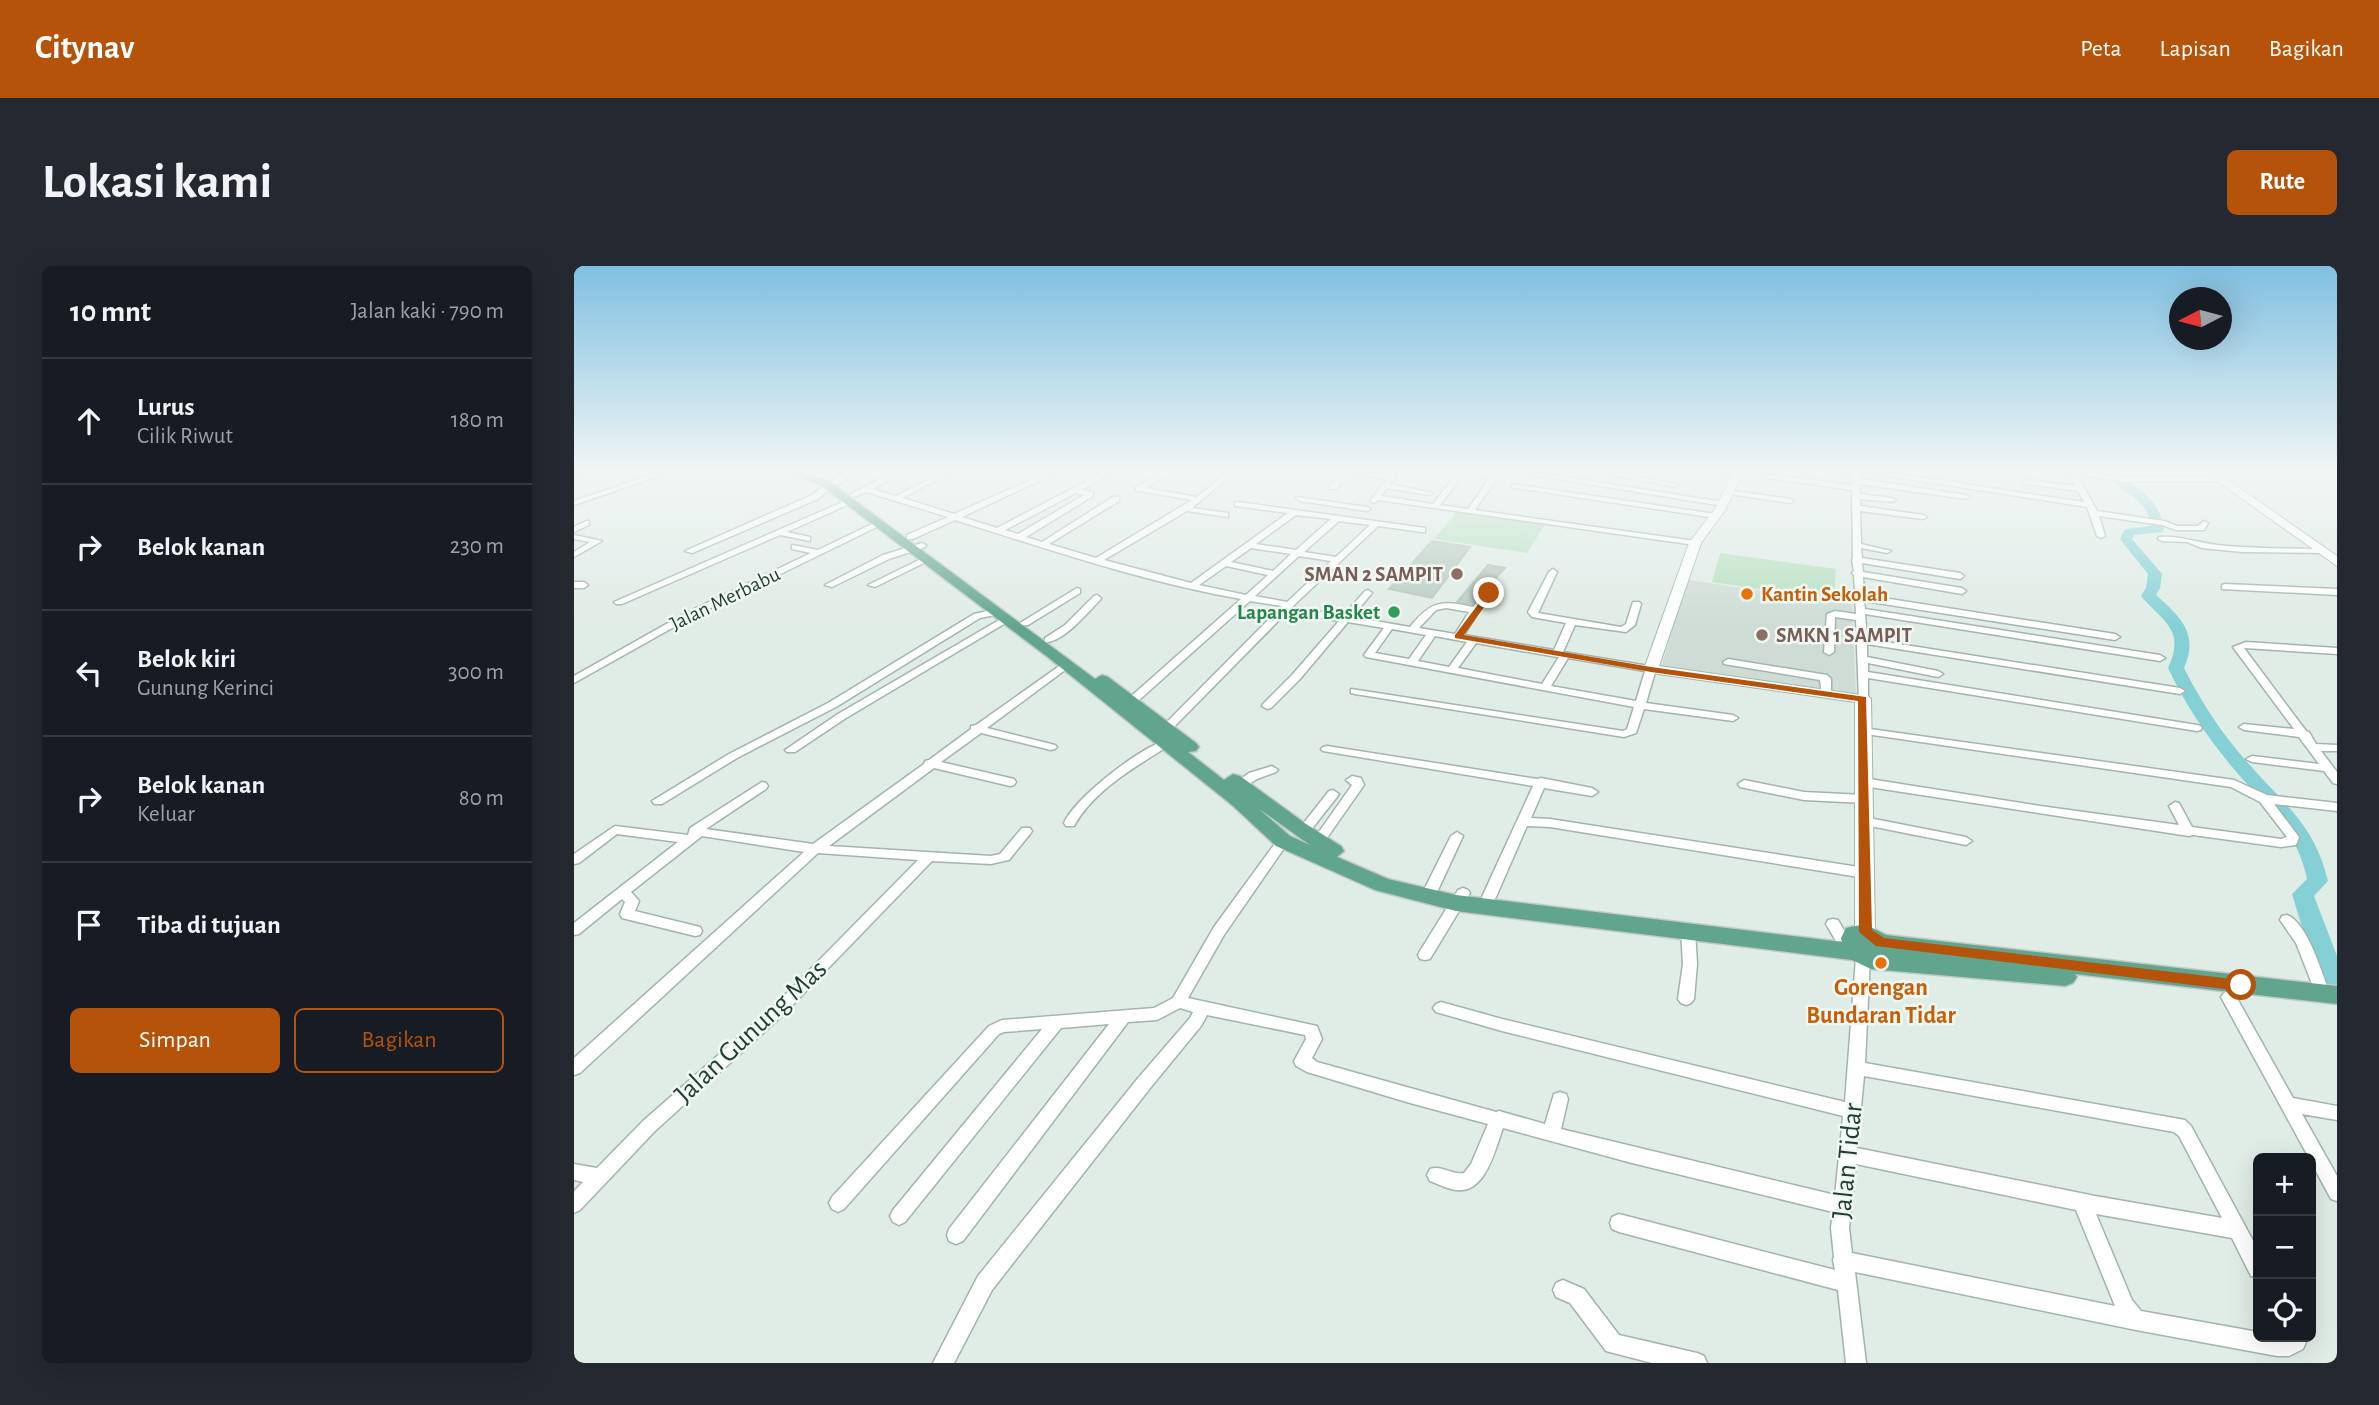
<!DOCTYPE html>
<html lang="id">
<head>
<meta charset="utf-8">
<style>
	:root { --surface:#171b24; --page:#242831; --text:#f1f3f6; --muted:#9ea1a6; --line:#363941; --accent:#b45309 }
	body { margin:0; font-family:"Alegreya Sans",sans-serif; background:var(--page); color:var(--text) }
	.controls { position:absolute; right:21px; bottom:21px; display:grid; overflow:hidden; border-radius:10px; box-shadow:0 7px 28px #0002 }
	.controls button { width:63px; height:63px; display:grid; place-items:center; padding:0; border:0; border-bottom:2px solid var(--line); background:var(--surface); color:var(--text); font:35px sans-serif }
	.compass { position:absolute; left:1595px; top:21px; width:63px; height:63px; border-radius:50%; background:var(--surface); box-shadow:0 7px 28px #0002; rotate:264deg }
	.stop { position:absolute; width:21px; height:21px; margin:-16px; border:5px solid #b45309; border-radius:50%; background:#fff }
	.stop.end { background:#b45309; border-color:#fff; box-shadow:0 2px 7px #0008 }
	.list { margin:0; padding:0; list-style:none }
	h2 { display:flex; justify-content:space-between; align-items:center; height:91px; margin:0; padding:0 28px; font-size:30px }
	h2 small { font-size:23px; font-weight:400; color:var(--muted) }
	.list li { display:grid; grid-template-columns:46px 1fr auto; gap:21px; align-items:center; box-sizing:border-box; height:126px; padding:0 28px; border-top:2px solid var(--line) }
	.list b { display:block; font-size:26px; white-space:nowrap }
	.list p { margin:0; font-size:23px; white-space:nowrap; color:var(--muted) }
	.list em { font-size:23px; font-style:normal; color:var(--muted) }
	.actions { display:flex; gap:14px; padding:21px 28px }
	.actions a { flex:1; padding:16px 0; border:2px solid var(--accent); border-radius:10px; text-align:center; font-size:24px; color:var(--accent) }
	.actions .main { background:var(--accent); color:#fff }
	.icon { flex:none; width:38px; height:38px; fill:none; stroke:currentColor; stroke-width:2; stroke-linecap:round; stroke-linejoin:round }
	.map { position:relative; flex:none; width:1763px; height:1097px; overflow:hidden; border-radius:10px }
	header { display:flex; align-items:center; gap:42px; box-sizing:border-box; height:98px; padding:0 35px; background:var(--accent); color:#fff }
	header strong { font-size:33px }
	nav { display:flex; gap:38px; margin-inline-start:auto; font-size:24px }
	.intro { display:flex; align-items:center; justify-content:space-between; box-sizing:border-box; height:168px; padding:0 42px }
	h1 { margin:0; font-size:49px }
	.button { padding:18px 32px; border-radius:10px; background:var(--accent); color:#fff; font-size:24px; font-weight:700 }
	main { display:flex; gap:42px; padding:0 42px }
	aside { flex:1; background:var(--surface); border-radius:10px; box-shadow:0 7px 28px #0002 }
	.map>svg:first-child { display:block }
	.built { fill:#cedcd5 }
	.green { fill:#b7dfbf }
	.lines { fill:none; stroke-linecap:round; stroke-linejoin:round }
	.river { fill:#84d0d6; fill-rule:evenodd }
	.building { fill:#b8cac1; stroke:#b2c6bc; stroke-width:2 }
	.street-casing { stroke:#a2b4ad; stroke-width:3 }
	.secondary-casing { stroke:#9db9ad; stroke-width:2 }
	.primary-casing { stroke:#c0c9c6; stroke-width:3 }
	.street { fill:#fff; fill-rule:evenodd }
	.secondary { fill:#fff; fill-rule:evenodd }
	.primary { fill:#61a58e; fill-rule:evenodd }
	.route { fill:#b45309 }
	.education-dot { fill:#8d6e63; stroke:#f1f8f4; stroke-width:2.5 }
	.food-dot { fill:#e8710a; stroke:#f1f8f4; stroke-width:2.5 }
	.leisure-dot { fill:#2e9e5b; stroke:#f1f8f4; stroke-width:2.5 }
	.labels { text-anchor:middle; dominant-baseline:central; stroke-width:5; stroke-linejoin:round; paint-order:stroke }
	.far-education-label { font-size:21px; font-weight:bold; fill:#785e54; stroke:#f1f8f4; text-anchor:end }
	.far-food-label { font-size:21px; font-weight:bold; fill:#c56008; stroke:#f1f8f4; text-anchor:start }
	.far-street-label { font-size:21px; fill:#1f3e33; stroke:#f1f8f4 }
	.far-leisure-label { font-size:21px; font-weight:bold; fill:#27864d; stroke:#f1f8f4; text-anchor:end }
	.food-label { font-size:24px; font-weight:bold; fill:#c56008; stroke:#f1f8f4 }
	.near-street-label { font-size:28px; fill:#1f3e33; stroke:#f1f8f4 }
</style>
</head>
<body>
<header>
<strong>Citynav</strong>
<nav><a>Peta</a><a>Lapisan</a><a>Bagikan</a></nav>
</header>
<div class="intro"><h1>Lokasi kami</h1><a class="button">Rute</a></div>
<main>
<aside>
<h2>10 mnt<small>Jalan kaki · 790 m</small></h2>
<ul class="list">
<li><svg class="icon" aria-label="ahead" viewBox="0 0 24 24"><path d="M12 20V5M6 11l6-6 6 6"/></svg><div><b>Lurus</b><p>Cilik Riwut</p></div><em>180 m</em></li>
<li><svg class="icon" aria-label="right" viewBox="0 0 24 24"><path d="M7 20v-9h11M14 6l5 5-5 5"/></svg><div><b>Belok kanan</b></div><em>230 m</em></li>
<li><svg class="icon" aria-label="left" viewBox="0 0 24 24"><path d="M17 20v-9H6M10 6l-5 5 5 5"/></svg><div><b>Belok kiri</b><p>Gunung Kerinci</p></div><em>300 m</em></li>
<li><svg class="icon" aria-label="right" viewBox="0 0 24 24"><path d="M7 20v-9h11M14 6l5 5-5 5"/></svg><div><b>Belok kanan</b><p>Keluar</p></div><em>80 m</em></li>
<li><svg class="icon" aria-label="arrive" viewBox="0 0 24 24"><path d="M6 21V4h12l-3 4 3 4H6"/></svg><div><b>Tiba di tujuan</b></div></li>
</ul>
<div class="actions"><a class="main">Simpan</a><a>Bagikan</a></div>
</aside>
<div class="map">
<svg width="1763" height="1097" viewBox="0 0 1763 1097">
	<rect width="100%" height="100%" fill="#e0ece6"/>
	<path class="built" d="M1114 314 1278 338 1282 429 1087 401Z"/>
	<path class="green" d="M884 245 972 257 953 287 860 273Z
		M1146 287 1262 303 1260 334 1138 316Z"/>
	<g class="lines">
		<path class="river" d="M1536 207H1547L1548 212C1570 226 1586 236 1590 263L1588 266 1560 269 1558 273 1588 308 1586 322 1582 329C1607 351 1625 368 1610 402 1627 436 1648 468 1673 496 1709 537 1741 559 1754 615L1740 630 1763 690V724L1755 721 1751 715 1728 661 1718 628 1733 613C1722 561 1691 540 1659 502 1633 471 1611 438 1594 402 1612 363 1589 356 1567 330L1572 322 1574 308 1546 273 1551 263 1577 260C1573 227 1542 230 1536 207Z"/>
	</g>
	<path class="building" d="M858 275 896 281 858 332 815 323Z
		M914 299 931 302 898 338 883 336Z"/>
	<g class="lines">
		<g class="street-casing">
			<path id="street" d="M1 207H11L0 212Z
				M82 207H93L0 239V235Z
				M271 207H279L265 218H259V214Z
				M318 207H327L298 223 322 230 367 207H376L329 232 380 248 472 207H482L388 251 423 262 528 207H537L508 224 519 226V230L452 271 468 276 539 231H545V235L475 278 522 292 618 234 565 225H562V221L588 207H597L572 222 623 231 652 207H660L618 242 654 247V251L613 245 530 294 617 317 714 247 661 240V236H664L851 262V266H848L804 260 718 341 769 350 791 325 794 324 798 327 778 351 836 361C857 335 867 334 899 341L912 325 915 324 919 327 905 345 890 369 980 384 992 357 958 351 954 346 975 306 979 303 983 306 964 347 1047 361 1052 358 1059 336H1065L1067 338 1061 359 1052 366 1001 359 989 386 1081 401 1082 403 1072 437 1159 449 1164 452 1159 455 1070 443 1062 467 1050 471 781 428 777 427V423L1049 465 1053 463 1060 441 792 391 790 389 810 362 774 356 726 413 697 442 693 443 688 440 689 438 718 409 765 355 713 346 596 465H588L587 463 588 461 708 340 676 335 554 444H546L545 442 546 440 667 333C569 316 474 283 381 254L339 273H333V269L374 251 292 226 279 231 275 229ZM502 227 510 229 444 268 431 264ZM722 249 757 253 722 284 682 278ZM765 255 796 259 762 291 730 286ZM677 282 717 288 699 305 657 296ZM725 290 757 295 713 336 681 330ZM652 300 694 309 672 329 625 319ZM872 342 895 346 881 368 845 362 862 344ZM818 363 852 369 835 393 801 387ZM861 370 893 376 875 401 844 395ZM902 377 983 391H985L968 418 884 402ZM994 392 1071 405 1062 435 977 420Z
				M770 207H777L762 223H756V219Z
				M780 207 815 209 817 207H824L816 218 859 227 855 229 813 222 807 230 859 238 883 207H890L866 239 894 243 915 213 904 207H914L923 212 901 244 1121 275 1125 277 1121 279 804 234 800 237 796 235 813 213Z
				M947 207H966L1149 236 1153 238 1149 240Z
				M1028 207H1055L1054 209 1106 219 1102 221Z
				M1143 207H1160L1167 210 1163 212Z
				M1264 207H1286V213L1392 229 1396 231 1392 233 1286 218V228L1318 232 1322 234 1318 236 1286 233V240L1349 249 1353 251 1349 253 1286 245 1287 278 1317 285 1313 287 1287 282 1288 292 1386 307 1390 310 1386 313 1288 297 1289 306 1388 322 1392 325 1388 328 1289 311 1290 329 1541 368 1546 371 1541 374 1290 335 1291 343 1586 389 1591 392 1586 395 1291 348 1293 373 1606 422 1611 425 1606 428 1293 378V391L1364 405 1369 408 1364 411 1294 397V406L1623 459 1627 460 1628 462 1627 464 1623 465 1294 412V433L1293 435H1285L1282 354 1261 351 1260 386 1255 389 1250 386 1253 348 1261 345 1282 348 1280 309 1278 307 1280 305 1278 294 1279 292 1278 224 1193 212 1189 210 1193 208 1278 219V211Z
				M1297 207H1317L1510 236 1504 225 1453 218 1449 216 1453 214 1501 220 1495 207H1522L1547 211H1645L1649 213 1645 215H1547L1503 209 1523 245 1590 255 1603 260H1624L1630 255 1634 257 1630 264H1602L1588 259 1525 250 1531 270 1527 272 1523 270 1513 241Z
				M252 218 259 220 244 233 118 287 111 285 238 229Z
				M938 218 1142 248 1146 250 1142 252 941 222H938Z
				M1152 224 1216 233 1220 235 1216 237 1155 228 1151 226Z
				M723 231 793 241 797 243 793 245 726 235 722 233Z
				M273 234 280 236 213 266 236 271V275L206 269 48 338H42L40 336Z
				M12 255H15V259L0 266V261Z
				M302 256 309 258 116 352 0 417V410L110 348 237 287 218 283V279L244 284Z
				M0 269 28 275 0 291V286L16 276 0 273Z
				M1585 271C1606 269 1624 277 1644 279 1679 283 1713 282 1748 283L1752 285 1748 287 1668 286 1628 282 1613 276 1588 275 1584 273Z
				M348 277 352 279 351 281 315 293 258 321 251 319 309 289Z
				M349 292 356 294 301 321 294 319Z
				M0 316H10L14 319 10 322H0Z
				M1651 318 1763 323V329L1648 323V319Z
				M503 322 506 323V327L454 359H448L446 357Z
				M523 329 527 332 526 334C513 347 489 377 471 376V372L491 359 520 330Z
				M423 343 426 344V348L406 352 262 441 163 492 88 538H80L78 535 155 488 254 437 400 348Z
				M432 350 437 353 435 355 272 452 221 486H213L211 484 264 448Z
				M1672 376 1763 382V388L1670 382 1732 465 1735 466 1742 478 1763 479V485H1747L1763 506V518L1759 517 1750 505 1678 496 1672 493 1678 490 1745 498 1725 471 1670 464 1665 461 1670 458 1720 463 1659 381Z
				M1154 393 1253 409 1257 413V428L1252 431 1248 430 1246 414 1150 398 1149 396Z
				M491 396 496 399 495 401 413 462 481 479 483 481 481 483 477 484 407 467 367 496 440 513 442 516 440 519 436 520 360 502 255 580 417 590 426 588 448 562H456L458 565 456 568 435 594 430 595 417 598 358 595 208 750 81 865 6 944 0 947V925L9 916 0 914V898L23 902 69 855 198 742 344 594 244 587 6 807 0 809V792L230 586 128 570 57 626 65 635 61 645 126 661 128 665 126 669 121 670 48 652 46 648 51 636 48 633 5 668 0 669V657L104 576 43 568 5 597 0 598V588L41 560 114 569 116 562 188 516 192 517 194 520 192 523 132 563 239 578 350 498 351 495 355 494 397 463V460L402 459Z
				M1289 462 1660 514 1693 529 1763 537V545L1700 538 1725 571 1722 579 1707 581 1619 569 1615 570 1289 520 1285 519 1283 516 1285 513 1289 512 1466 540 1605 559 1595 540 1601 536 1605 537 1618 561 1707 573 1713 571 1686 536 1657 521 1285 467 1284 465 1285 463Z
				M590 475 596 478 594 480C560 502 520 524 500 560H492L490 557C501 532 563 484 590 475Z
				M753 480 963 513 967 512 1018 522 1024 526 1018 530 970 522 957 552 976 553 1291 602 1296 604 1298 607 1296 610 1291 612 976 561 953 560 922 631 920 634H910L908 631 959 520 749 485 747 483 749 481Z
				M698 500 704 504 702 506 683 513 669 522H661L659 519 675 507Z
				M778 510 787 512 790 519 748 579H740L738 576 740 573 778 519 772 514Z
				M1170 514 1230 526 1290 529 1296 533 1290 537 1230 534 1166 521 1164 518Z
				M759 524 765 528 763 531 733 569H725L723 566 725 563 755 525Z
				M1290 551 1392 571 1398 575 1392 579 1286 558 1284 555 1286 552Z
				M883 566 889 570 865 622 863 625H853L851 622 877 570Z
				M709 571 715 575 650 669 614 732 743 760 748 773 738 792 743 796 922 846 925 845 971 858 980 828 986 826 992 828 994 833 987 863 1261 929 1265 891 1263 888 1266 883 1269 850 928 765 862 746 859 742 862 738 867 736 928 753 1271 836 1282 692 1284 688 1289 687 1294 688 1296 692 1291 797 1611 854 1617 860 1684 984V1012L1677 1010 1658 972 1522 948 1558 1034 1567 1045 1684 1066V1071H1731L1732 1076 1729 1083 1715 1090H1703L1562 1064 1281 1006 1292 1097H1272L1264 1024 1045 966 1038 963 1036 957 1038 951 1045 948 1261 1004 1259 994 1260 991 1257 962 1259 946 1058 897 929 862C921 883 912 928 882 924 874 923 864 918 856 915L853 909 856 903C867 899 878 909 890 907L897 898 914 858 836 837 733 806 722 800 720 795 732 773 731 769 633 749 627 760 577 821 418 1024 380 1097H359L404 1010 565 811 616 752 619 746 606 742 583 754 554 756 389 975 382 978 375 975 373 969 375 963 535 758 487 762 331 956 325 959 319 956 316 950 319 944 468 763 430 766 425 768 270 943 264 946 258 943 255 937 258 931 415 760 428 754 580 742 599 732 640 661 705 572ZM1290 810 1600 866 1605 870 1648 952 1521 930 1283 882ZM1282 898 1502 944 1541 1040 1278 987 1275 962Z
				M889 622 894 624 896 627 856 693 851 694 846 693 844 689 846 685 884 624Z
				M1713 649C1734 657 1748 708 1756 728L1754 732 1749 734 1744 732 1742 728 1722 677 1706 654 1708 650Z
				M1259 653 1264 654 1274 671 1272 675H1262L1252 658 1254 654Z
				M1114 659 1119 660 1121 664 1123 698 1120 733 1117 737 1112 739 1107 737 1104 733 1109 698 1107 664 1109 660Z
				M1655 725 1660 727 1719 832 1763 840V854L1728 848 1763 910V935L1757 933 1737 896V892H1735L1647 731 1650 727Z
				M989 1014 1010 1023 1045 1069 1123 1087 1130 1090 1133 1097H1078L1032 1085 996 1037 982 1031 979 1024 982 1017Z"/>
		</g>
		<g class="secondary-casing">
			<path id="secondary" d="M1159 207H1169L1151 244 1127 277 1085 400 1294 430 1297 433 1301 666 1298 671 1291 673 1284 671 1281 666V436L1077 407 1070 403 1115 277 1141 243Z
				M1632 207H1644L1763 290V300Z"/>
		</g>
		<g class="primary-casing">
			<path id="primary" d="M218 207H234L256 216 521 413 528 409 534 411 622 477 625 481 622 485 614 486 650 514 659 508 666 510 732 558 767 580 770 585 763 591 814 613 882 629 1268 676 1267 672 1272 662 1291 658 1312 669 1763 720V738L1501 708 1503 711 1499 717 1491 720 1297 703 1278 694 882 645 801 624 702 580 658 539 475 392 248 220ZM684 542 736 579 716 570Z"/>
		</g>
		<use href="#street" class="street"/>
		<use href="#secondary" class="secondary"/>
		<use href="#primary" class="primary"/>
	</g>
	<linearGradient id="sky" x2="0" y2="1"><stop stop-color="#80bfe1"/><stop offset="0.57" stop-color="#f1f6f4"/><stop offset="1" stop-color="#f1f6f4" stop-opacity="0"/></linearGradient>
	<rect width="1763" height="361" fill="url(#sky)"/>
	<path class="route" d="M915 324 920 327 890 369 1077 401 1292 431 1298 664 1310 672 1667 714 1674 719 1667 725 1302 680 1285 666 1284 435 1077 406 881 372V369Z"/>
	<g class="education-dot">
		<circle cx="883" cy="308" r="7"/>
		<circle cx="1188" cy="369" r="7"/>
	</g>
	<g class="food-dot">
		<circle cx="1173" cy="328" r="7"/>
		<circle cx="1307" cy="697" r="7"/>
	</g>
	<circle class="leisure-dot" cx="820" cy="346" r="7"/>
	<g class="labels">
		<g class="far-education-label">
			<text x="869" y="308">SMAN 2 SAMPIT</text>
			<text x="1202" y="369" text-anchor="start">SMKN 1 SAMPIT</text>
		</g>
		<g class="far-food-label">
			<text x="1187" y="328">Kantin Sekolah</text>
		</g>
		<g class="far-street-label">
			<text transform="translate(151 333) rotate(-26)">Jalan Merbabu</text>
		</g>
		<g class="far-leisure-label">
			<text x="806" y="346">Lapangan Basket</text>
		</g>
		<g class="food-label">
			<text x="1307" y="722">Gorengan<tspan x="1307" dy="28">Bundaran Tidar</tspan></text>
		</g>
		<g class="near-street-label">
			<text transform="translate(177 766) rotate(-43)">Jalan Gunung Mas</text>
			<text transform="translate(1274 895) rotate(-84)">Jalan Tidar</text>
		</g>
	</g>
</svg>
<div class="controls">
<button>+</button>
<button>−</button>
<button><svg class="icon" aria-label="locate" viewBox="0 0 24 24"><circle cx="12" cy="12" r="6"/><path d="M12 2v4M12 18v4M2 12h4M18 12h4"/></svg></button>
</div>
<svg class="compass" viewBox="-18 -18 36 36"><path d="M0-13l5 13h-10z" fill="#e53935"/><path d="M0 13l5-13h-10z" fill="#9ea1a6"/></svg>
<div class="stop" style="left:1667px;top:719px"></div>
<div class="stop end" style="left:915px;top:327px"></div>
</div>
</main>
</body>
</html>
